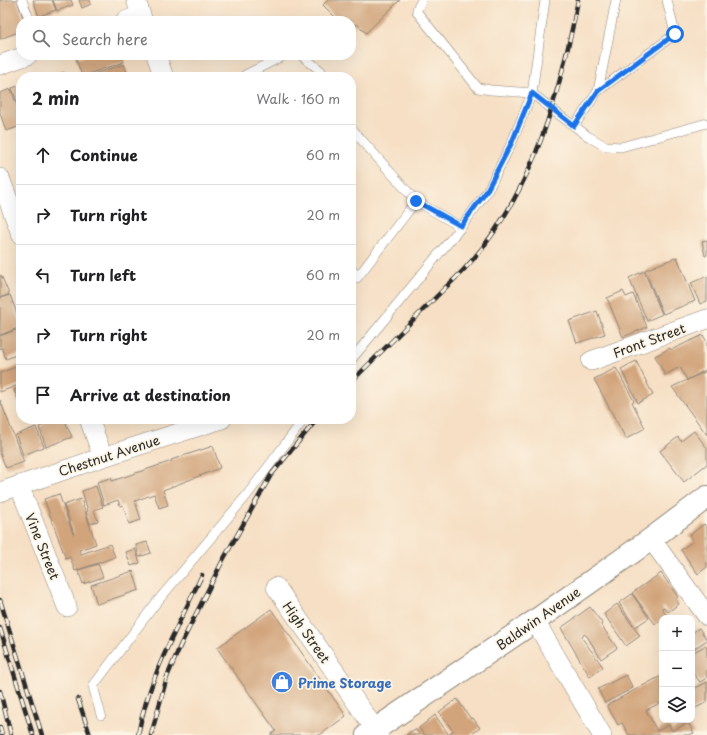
<!DOCTYPE html>
<html lang="en">
<head>
<meta charset="utf-8">
<style>
	:root { --surface:#fff; --page:#f6f6f6; --text:#202124; --muted:#757577; --line:#e0e0e0 }
	body { margin:0; font-family:"Playpen Sans",sans-serif; background:var(--page); color:var(--text) }
	.controls { position:absolute; right:12px; bottom:12px; display:grid; overflow:hidden; border-radius:8px; box-shadow:0 4px 16px #0002 }
	.controls button { width:36px; height:36px; display:grid; place-items:center; padding:0; border:0; border-bottom:1px solid var(--line); background:var(--surface); color:var(--text); font:20px sans-serif }
	.stop { position:absolute; width:12px; height:12px; margin:-9px; border:3px solid #1a73e8; border-radius:50%; background:#fff }
	.stop.end { background:#1a73e8; border-color:#fff; box-shadow:0 1px 4px #0008 }
	.list { margin:0; padding:0; list-style:none }
	h2 { display:flex; justify-content:space-between; align-items:center; height:52px; margin:0; padding:0 16px; font-size:17px }
	h2 small { font-size:13px; font-weight:400; color:var(--muted) }
	.list li { display:grid; grid-template-columns:26px 1fr auto; gap:12px; align-items:center; box-sizing:border-box; height:60px; padding:0 16px; border-top:1px solid var(--line) }
	.list b { display:block; font-size:15px; white-space:nowrap }
	.list em { font-size:13px; font-style:normal; color:var(--muted) }
	.icon { flex:none; width:22px; height:22px; fill:none; stroke:currentColor; stroke-width:2; stroke-linecap:round; stroke-linejoin:round }
	.map { position:relative; flex:none; width:707px; height:735px; overflow:hidden }
	.search { position:absolute; background:var(--surface); box-shadow:0 4px 16px #0002; left:16px; top:16px; width:340px; height:44px; display:flex; align-items:center; gap:10px; box-sizing:border-box; padding:0 14px; border-radius:16px; color:var(--muted); font-size:15px }
	.panel { position:absolute; background:var(--surface); box-shadow:0 4px 16px #0002; left:16px; top:72px; width:340px; height:352px; border-radius:16px }
	.map>svg:first-child { display:block }
	.building { fill:#d1a47c }
	.lines { fill:none; stroke-linecap:round; stroke-linejoin:round }
	.lane-casing { stroke:#908578; stroke-width:10 }
	.street-casing { stroke:#908578; stroke-width:20 }
	.secondary-casing { stroke:#908578; stroke-width:24 }
	.lane { stroke:#fff; stroke-width:9 }
	.street { stroke:#fff; stroke-width:19 }
	.secondary { stroke:#fff; stroke-width:22 }
	.rail-casing { stroke:#2b2b2b; stroke-width:4.5 }
	.rail { stroke:#fcf5e5; stroke-width:3; stroke-dasharray:9; stroke-linecap:butt }
	.route { stroke:#1a73e8; stroke-width:5 }
	.labels { text-anchor:middle; dominant-baseline:central; stroke-width:3.5; stroke-linejoin:round; paint-order:stroke }
	.street-label { font-size:13px; fill:#2b2b2b; stroke:#fcf5e5 }
	.shop-label { font-size:13px; font-weight:bold; fill:#366cbe; stroke:#fcf5e5; text-anchor:start }
</style>
</head>
<body>
<div class="map">
<svg width="707" height="735" viewBox="0 0 707 735">
	<rect width="100%" height="100%" fill="#fcf5e5"/>
	<filter id="ink" filterUnits="userSpaceOnUse"><feTurbulence type="fractalNoise" baseFrequency=".025" numOctaves="2"/><feDisplacementMap in="SourceGraphic" scale="8" xChannelSelector="R" yChannelSelector="G"/><feConvolveMatrix kernelMatrix="1 2 1 2 8 2 1 2 1" color-interpolation-filters="sRGB"/></filter>
	<filter id="wash" filterUnits="userSpaceOnUse"><feTurbulence type="fractalNoise" baseFrequency=".012" numOctaves="4" result="noise"/><feDisplacementMap in="SourceGraphic" scale="16" xChannelSelector="R" yChannelSelector="G"/><feGaussianBlur stdDeviation="0.9" result="paint"/><feColorMatrix in="noise" values="0 0 0 0 0 0 0 0 0 0 0 0 0 0 0 0 0 1.4 0 .05"/><feComposite in="paint" operator="in"/></filter>
	<g filter="url(#wash)">
		<rect width="100%" height="100%" fill="#f6dfc4"/>
		<g id="blocks">
			<path class="building" d="M0 0H17L24 21H21V31L0 39Z
				M33 0H52L56 10 39 16Z
				M53 0H71L73 5 57 11Z
				M79 0H90L91 4 82 8Z
				M328 0H400L366 33 357 24 351 30V21H339L323 5Z
				M89 55H121L124 62 82 76 76 59Z
				M124 64 129 77H85Z
				M64 72 66 77H49Z
				M21 85V113L12 88Z
				M11 89 21 118V126L6 131 0 113V93Z
				M707 240V255L705 256 702 241Z
				M677 257 695 301 663 314 645 270Z
				M644 271 662 314 647 321 629 278Z
				M1 275 9 294 0 298V276Z
				M707 276V301L700 304 691 283Z
				M623 291 626 297 633 294 647 327 623 337 607 298Z
				M10 295 21 324V327L0 335V298Z
				M597 311 605 334 577 343 569 321Z
				M21 328V353L6 359 2 348 0 349V336Z
				M703 335 707 342V369L687 380 680 367 665 375 655 356 670 348 671 350Z
				M636 361 653 395 638 403 621 369Z
				M21 365V384L0 392V373Z
				M616 368 634 401 632 402 645 428 626 439 594 379Z
				M707 371V435L672 387Z
				M21 387V404H20L14 390Z
				M0 400 24 462 6 468 0 453Z
				M50 419H64L72 437 46 447 39 427 44 425 43 422Z
				M36 427 44 447 23 455 16 435Z
				M694 431 707 448V464L684 482 660 451 678 437 681 441Z
				M213 446 220 468 163 490 168 505 159 508 154 494 135 501 141 520 129 524 123 505 120 506 118 500 104 505 97 482 111 478 112 481 172 461 171 460Z
				M96 486 103 507 94 510 98 521 90 524 86 512 88 511 82 491Z
				M59 494 73 534H74L64 505 81 499 96 544 79 550 81 554 110 544 115 557 75 571 70 557 66 559 44 499Z
				M704 524 707 528V567L698 574 681 550 693 541 689 536Z
				M147 542 151 553 139 557 136 545Z
				M135 549 140 563 131 566 126 552Z
				M98 564 103 577 83 584 78 570Z
				M133 571 139 590 97 604 91 585Z
				M661 573 678 597 675 599 679 604 668 612 664 607 662 608 667 616 655 624 632 593Z
				M632 594 649 618 635 627 619 603Z
				M617 604 640 636 626 646 604 614Z
				M590 607 602 623 601 625 617 648 601 659 587 636 584 634 582 638 603 667 590 677 561 628Z
				M271 609 346 716 320 735H270L276 731 217 648Z
				M699 628 707 640 692 650V633Z
				M705 646 707 648V678L700 682 692 672V653Z
				M626 675 633 688 605 703 598 689Z
				M661 676 662 702 646 710 657 731 669 725 672 731 688 723 694 733 689 735H629L622 723 618 725 607 705Z
				M707 682V702L692 710V690Z
				M457 699 471 719 473 718 480 728 471 735H424L419 728 435 715 449 735 453 731 439 712Z
				M415 729 420 735H406Z"/>
		</g>
	</g>
	<g filter="url(#ink)">
		<use href="#blocks" fill-opacity="0" stroke="#908578" stroke-width="1"/>
		<g class="lines">
			<g class="lane-casing">
				<path id="lane" d="M22 0 30 21
					M545 0 532 93 558 114 589 137 605 146 621 147 707 123
					M301 55 321 71 324 77
					M247 77 245 75 285 55
					M598 91 616 0
					M574 126 598 91 675 34 667 0
					M351 128 416 201 461 227 487 192 512 142 532 93 491 90 478 88 417 12V9L422 0
					M351 268 357 278 416 201
					M351 360 461 227
					M101 715 93 686 156 603 247 495 304 419"/>
			</g>
			<g class="street-casing">
				<path id="street" d="M136 0 143 21
					M125 21 141 15
					M156 55 164 77
					M0 65 28 55
					M0 178 21 234
					M591 361 707 319
					M89 419 103 457
					M19 485 67 607
					M0 492 103 457 222 419
					M651 539 707 616
					M276 587 379 735
					M535 621 602 735"/>
			</g>
			<g class="secondary-casing">
				<path id="secondary" d="M367 735 535 621 651 539 707 497"/>
			</g>
			<use href="#lane" class="lane"/>
			<use href="#street" class="street"/>
			<use href="#secondary" class="secondary"/>
			<g class="rail-casing">
				<path id="rail" d="M351 382 445 288C527 215 558 104 578 0
					M0 600 42 735
					M0 628 33 735
					M0 691 11 735
					M78 699 90 735
					M0 727 2 735
					M138 735C148 679 178 626 202 575
					M151 735 167 677 181 644 223 560 271 475 317 419"/>
			</g>
			<use href="#rail" class="rail"/>
		</g>
	</g>
	<g class="lines" filter="url(#ink)">
		<path class="route" d="M416 201 461 226 486 192 512 142 532 93 574 126 598 91 675 34"/>
	</g>
	<defs>
		<g id="shop-disc" transform="scale(1.15)"><circle r="9.5" fill="#3f7fe0" stroke="#fcf5e5"/><path d="M-5-2.5h2.3a2.7 3.5 0 0 1 5.4 0H5L5.5 6h-11ZM-1.5-2.5h3a1.5 2.3 0 0 0-3 0Z" fill="#fff"/></g>
	</defs>
	<g fill-rule="evenodd">
		<use href="#shop-disc" x="282" y="682"/>
	</g>
	<g class="labels">
		<g class="street-label">
			<text transform="translate(649 340) rotate(-20)">Front Street</text>
			<text transform="translate(109 455) rotate(-18)">Chestnut Avenue</text>
			<text transform="translate(43 546) rotate(68)">Vine Street</text>
			<text transform="translate(538 618) rotate(-35)">Baldwin Avenue</text>
			<text transform="translate(307 632) rotate(55)">High Street</text>
		</g>
		<g class="shop-label">
			<text x="298" y="682">Prime Storage</text>
		</g>
	</g>
</svg>
<div class="controls">
<button>+</button>
<button>−</button>
<button><svg class="icon" aria-label="layers" viewBox="0 0 24 24"><path d="M12 4l9 5-9 5-9-5zM3 14l9 5 9-5"/></svg></button>
</div>
<div class="stop" style="left:675px;top:34px"></div>
<div class="stop end" style="left:416px;top:201px"></div>
<div class="search"><svg class="icon" aria-label="search" viewBox="0 0 24 24"><circle cx="10" cy="10" r="6"/><path d="M15 15l6 6"/></svg>Search here</div>
<section class="panel">
<h2>2 min<small>Walk · 160 m</small></h2>
<ul class="list">
<li><svg class="icon" aria-label="ahead" viewBox="0 0 24 24"><path d="M12 20V5M6 11l6-6 6 6"/></svg><div><b>Continue</b></div><em>60 m</em></li>
<li><svg class="icon" aria-label="right" viewBox="0 0 24 24"><path d="M7 20v-9h11M14 6l5 5-5 5"/></svg><div><b>Turn right</b></div><em>20 m</em></li>
<li><svg class="icon" aria-label="left" viewBox="0 0 24 24"><path d="M17 20v-9H6M10 6l-5 5 5 5"/></svg><div><b>Turn left</b></div><em>60 m</em></li>
<li><svg class="icon" aria-label="right" viewBox="0 0 24 24"><path d="M7 20v-9h11M14 6l5 5-5 5"/></svg><div><b>Turn right</b></div><em>20 m</em></li>
<li><svg class="icon" aria-label="arrive" viewBox="0 0 24 24"><path d="M6 21V4h12l-3 4 3 4H6"/></svg><div><b>Arrive at destination</b></div></li>
</ul>
</section>
</div>
</body>
</html>
